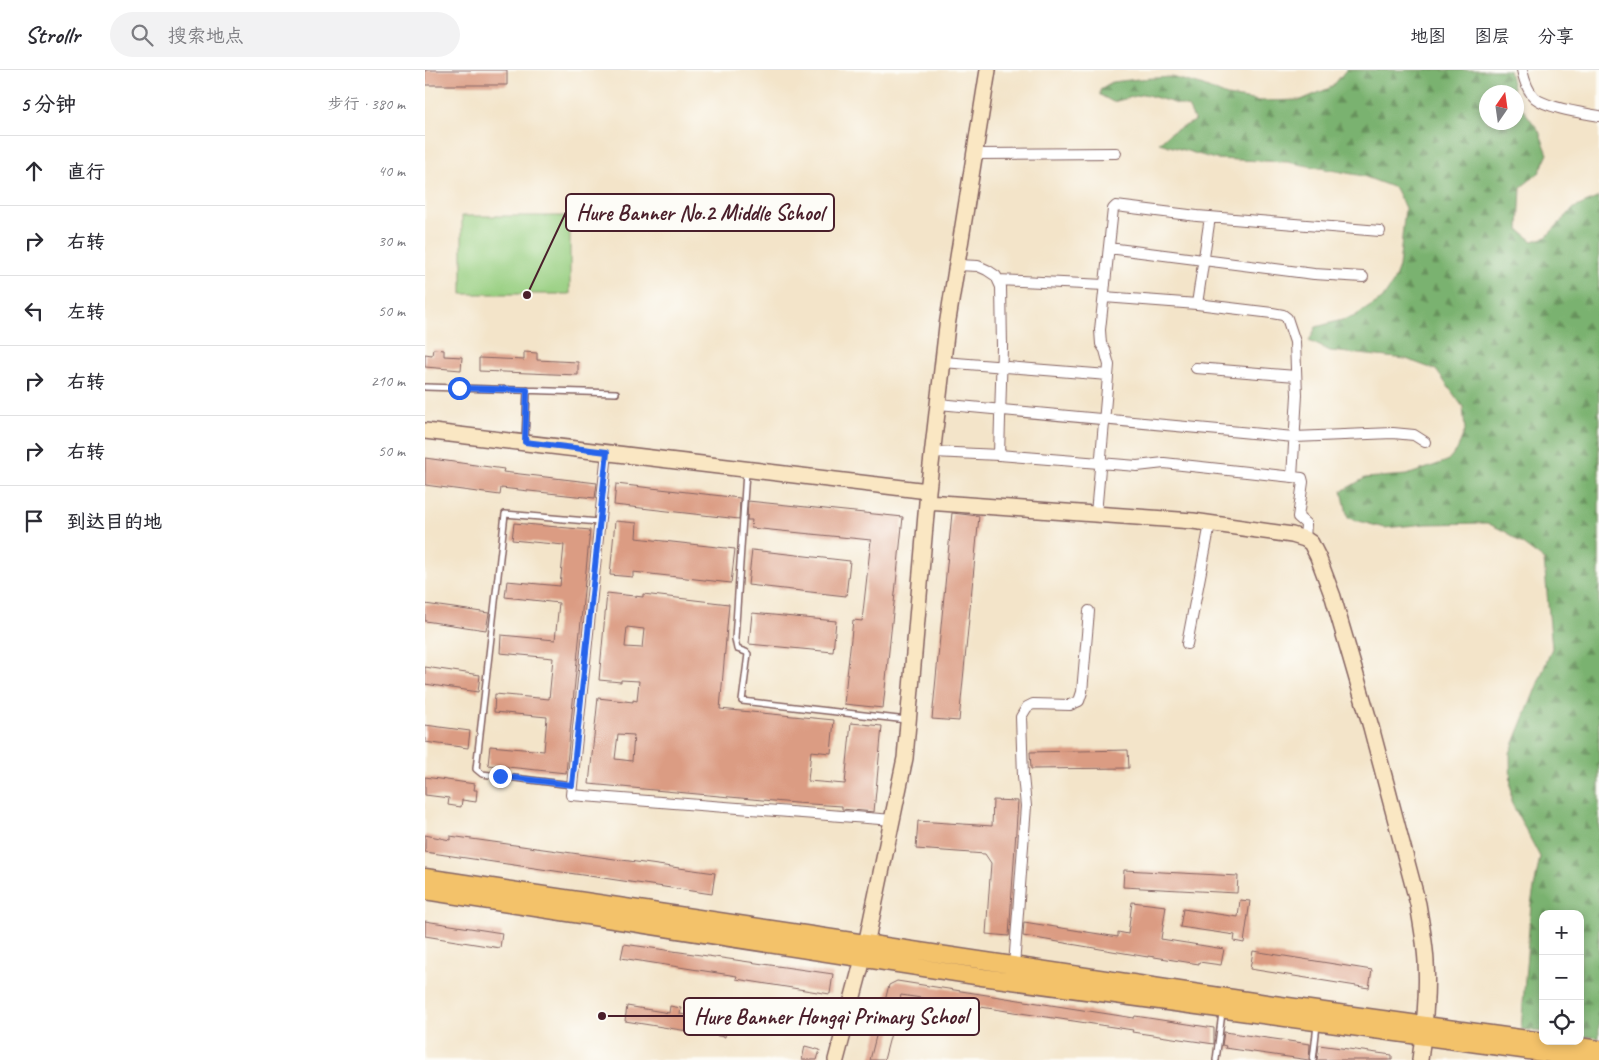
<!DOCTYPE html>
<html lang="zh">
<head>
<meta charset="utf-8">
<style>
	:root { --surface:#fff; --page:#f2f2f3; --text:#2b2b33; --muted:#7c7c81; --line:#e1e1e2 }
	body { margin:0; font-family:Caveat,"LXGW WenKai TC",sans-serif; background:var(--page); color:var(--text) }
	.controls { position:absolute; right:15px; bottom:15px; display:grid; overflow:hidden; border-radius:10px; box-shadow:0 2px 8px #0003 }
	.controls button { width:45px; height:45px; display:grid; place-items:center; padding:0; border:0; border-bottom:1px solid var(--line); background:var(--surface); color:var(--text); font:25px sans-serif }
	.compass { position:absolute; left:1054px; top:15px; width:45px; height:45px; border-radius:50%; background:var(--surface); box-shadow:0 2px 8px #0003; rotate:13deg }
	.stop { position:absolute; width:15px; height:15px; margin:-11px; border:4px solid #2563eb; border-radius:50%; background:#fff }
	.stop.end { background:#2563eb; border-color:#fff; box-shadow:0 1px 5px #0008 }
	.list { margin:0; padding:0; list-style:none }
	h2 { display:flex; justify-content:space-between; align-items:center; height:65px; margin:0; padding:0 20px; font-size:21px }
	h2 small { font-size:16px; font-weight:400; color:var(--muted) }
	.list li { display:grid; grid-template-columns:32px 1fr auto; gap:15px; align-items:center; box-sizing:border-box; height:70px; padding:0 20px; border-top:1px solid var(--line) }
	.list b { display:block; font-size:19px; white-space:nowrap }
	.list em { font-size:16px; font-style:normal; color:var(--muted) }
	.icon { flex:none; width:28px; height:28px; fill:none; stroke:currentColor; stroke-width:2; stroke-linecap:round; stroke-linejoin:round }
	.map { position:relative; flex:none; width:1174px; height:990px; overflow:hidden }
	header { display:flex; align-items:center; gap:30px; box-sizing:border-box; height:70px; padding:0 25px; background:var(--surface); border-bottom:1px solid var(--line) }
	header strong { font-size:24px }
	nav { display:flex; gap:28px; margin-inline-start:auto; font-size:18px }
	.search { width:350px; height:45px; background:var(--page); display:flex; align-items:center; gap:12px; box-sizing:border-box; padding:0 18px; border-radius:28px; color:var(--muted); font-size:19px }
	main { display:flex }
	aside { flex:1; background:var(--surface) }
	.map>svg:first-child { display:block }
	.forest { fill:url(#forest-firs); stroke:#62684d }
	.pitch { fill:#98cf81; stroke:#717756 }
	.building { fill:#db9c83; fill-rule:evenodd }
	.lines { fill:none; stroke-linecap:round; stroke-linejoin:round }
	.lane-casing { stroke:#856462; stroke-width:8 }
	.street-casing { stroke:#856462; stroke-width:12 }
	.secondary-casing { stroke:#856462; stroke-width:18 }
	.primary-casing { stroke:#856462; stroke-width:19 }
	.lane { stroke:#fff; stroke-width:5 }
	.street { stroke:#fff; stroke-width:10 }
	.secondary { stroke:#fae7c3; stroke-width:15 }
	.primary { stroke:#f3c26a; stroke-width:16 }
	.route { stroke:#2563eb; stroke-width:6 }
	.leader { fill:none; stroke:#4a1f2b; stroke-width:2 }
	.callout-dot { fill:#4a1f2b; stroke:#fdfcf7; stroke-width:2 }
	.callout { fill:#fdfcf7; stroke:#4a1f2b; stroke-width:2 }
	.callout-label { font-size:22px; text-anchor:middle; font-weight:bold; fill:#4a1f2b }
</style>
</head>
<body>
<header>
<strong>Strollr</strong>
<div class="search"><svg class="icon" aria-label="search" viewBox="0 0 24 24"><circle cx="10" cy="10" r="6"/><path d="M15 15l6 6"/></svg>搜索地点</div>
<nav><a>地图</a><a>图层</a><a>分享</a></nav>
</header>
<main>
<aside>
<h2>5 分钟<small>步行 · 380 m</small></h2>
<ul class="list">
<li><svg class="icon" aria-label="ahead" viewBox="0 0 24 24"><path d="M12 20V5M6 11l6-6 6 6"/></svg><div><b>直行</b></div><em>40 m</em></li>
<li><svg class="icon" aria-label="right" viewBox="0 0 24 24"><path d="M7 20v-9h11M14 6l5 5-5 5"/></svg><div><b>右转</b></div><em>30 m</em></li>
<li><svg class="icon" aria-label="left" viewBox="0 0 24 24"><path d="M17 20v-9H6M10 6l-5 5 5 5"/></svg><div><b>左转</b></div><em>50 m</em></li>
<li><svg class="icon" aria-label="right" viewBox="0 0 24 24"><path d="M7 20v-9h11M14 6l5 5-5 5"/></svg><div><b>右转</b></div><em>210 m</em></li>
<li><svg class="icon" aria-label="right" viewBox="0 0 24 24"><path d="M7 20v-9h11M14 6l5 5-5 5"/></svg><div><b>右转</b></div><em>50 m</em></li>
<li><svg class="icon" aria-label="arrive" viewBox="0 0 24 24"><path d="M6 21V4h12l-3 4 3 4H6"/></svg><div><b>到达目的地</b></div></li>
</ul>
</aside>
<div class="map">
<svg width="1174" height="990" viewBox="0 0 1174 990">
	<defs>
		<pattern id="forest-firs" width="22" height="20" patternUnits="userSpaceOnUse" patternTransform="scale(1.25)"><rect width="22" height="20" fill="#7ab26f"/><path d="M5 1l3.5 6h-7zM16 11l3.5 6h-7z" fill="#66905b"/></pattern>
	</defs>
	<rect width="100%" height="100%" fill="#fdfcf7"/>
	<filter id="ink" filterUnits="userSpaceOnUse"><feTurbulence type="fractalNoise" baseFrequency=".02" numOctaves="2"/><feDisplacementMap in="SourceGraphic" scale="10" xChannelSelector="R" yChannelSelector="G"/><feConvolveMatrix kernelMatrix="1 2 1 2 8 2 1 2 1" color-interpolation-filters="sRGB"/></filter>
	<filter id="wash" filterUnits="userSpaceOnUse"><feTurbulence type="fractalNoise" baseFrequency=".0096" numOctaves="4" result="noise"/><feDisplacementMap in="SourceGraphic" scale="20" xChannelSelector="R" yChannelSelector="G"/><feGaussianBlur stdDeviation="1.12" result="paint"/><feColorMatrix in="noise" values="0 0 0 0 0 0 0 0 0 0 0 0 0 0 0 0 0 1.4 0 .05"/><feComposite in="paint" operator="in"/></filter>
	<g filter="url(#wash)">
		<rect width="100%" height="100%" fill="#f3e4c9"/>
		<path class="forest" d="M921 0H1084L1089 22H1062V52H1092V31L1114 61 1123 84 1114 103 1096 117 1094 160 1108 171 1121 167 1149 138 1174 127V968L1155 966V844H1118V962L1096 959 1106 834 1115 787 1086 732 1085 683 1127 578 1119 490 1081 462 1062 453 1001 454 959 458 923 448 917 421 940 408 982 405 1022 391 1032 380 1040 360 1038 337 1011 300 981 289 905 281 884 271 891 257 928 247 957 229 968 213 974 197 980 138 970 118 938 106 862 92 790 89 734 73 745 63 770 51 763 37 719 24 688 32 675 25V19L687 12 713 9 747 7 776 15 802 26 835 31 876 30 907 17Z"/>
		<path class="pitch" d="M37 146H145V224H37Z"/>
		<g id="blocks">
			<path class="building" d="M0 0H82V15H0Z
				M8 279 19 280V286L37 287 36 300 0 297V284L7 285Z
				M99 282 112 283V290L153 292V305L54 301V288L99 290Z
				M0 388 79 399 78 402 172 413 170 428 76 418 75 425 0 415Z
				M191 414 315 428 314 449 189 435Z
				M323 431 478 447 458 638 419 634 428 550 437 551 446 470 326 458 327 450H322Z
				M527 443 554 446 534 651 507 649Z
				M190 451 212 453 211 468 310 479 306 513 208 502V507L185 505Z
				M89 453 165 460 141 703 63 695 65 676 119 681 122 647 69 642 70 624 124 629 128 588 75 583 76 565 130 570 134 533 80 527 82 511 135 516 139 475 87 470Z
				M327 480 425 491 421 526 323 515Z
				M182 523 218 527V524L304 534 295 639 409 650 406 683 386 681 383 711 420 714 426 653 457 656 449 742 417 739V736L370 733 164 714 173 628 208 632V630L212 631 214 611 196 610V612L174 610ZM202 557 219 559 217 578 200 577ZM193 664 209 665 207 691 190 689Z
				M0 534 64 543 61 560 0 551Z
				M327 543 411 551 408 582 324 574Z
				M0 597 55 605 53 622 0 614Z
				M0 655 45 661 43 678 0 672Z
				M703 680 704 698 606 699 605 682Z
				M0 707 50 714 49 720H52L51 732 37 730 36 737 23 735 24 728 0 725Z
				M568 730 593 731 584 866 561 864 566 793 560 784 491 779 493 751 567 756Z
				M0 765 25 770V766L290 803 287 824 0 782Z
				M699 800 813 806 812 823 698 817Z
				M815 830 825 831 819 873 809 871 810 865 755 857 758 839 813 847Z
				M707 832 741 836 736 869 799 879 796 895 774 892V894L723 886V887L598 866 599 852 693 867V862L703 864Z
				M0 851 77 863 75 878 0 866Z
				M199 874 408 904 405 924 311 909 312 906 196 888Z
				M828 881 947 900 944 918 825 899Z
				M472 911 709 948 710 946 789 958V974L707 962 708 960 476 925 459 990H445L464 915Z
				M202 936 244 943 245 936 256 938 255 944 302 952 300 967 200 951Z
				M799 962 885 974 884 990 800 978 801 976 797 975Z
				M894 975 967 985V990H892Z
				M380 976 395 980 392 990H377Z"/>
		</g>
	</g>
	<g filter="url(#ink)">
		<use href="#blocks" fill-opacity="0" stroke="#856462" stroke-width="1"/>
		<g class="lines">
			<g class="lane-casing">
				<path id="lane" d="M0 317 191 323
					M100 372 102 320
					M321 402 310 569 312 579 321 582 323 584 317 631 482 650
					M147 715 57 704 51 699 80 444 174 452
					M791 990 797 943
					M888 990 892 955"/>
			</g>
			<g class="street-casing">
				<path id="street" d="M1097 0C1099 9 1103 22 1110 28 1122 38 1158 43 1174 46
					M549 84 691 83
					M684 178 889 204 938 207
					M532 195 553 196 562 200 571 206 576 217 577 277 574 385
					M573 210 680 215
					M679 227 772 234 847 243 858 245 862 248 870 272 872 325 867 407
					M772 234 785 147
					M518 292 683 305
					M771 298 871 306
					M514 334 869 367 968 363 989 365 1000 372
					M182 382 146 725 468 750
					M508 382 574 385 712 396 739 393 877 408 878 412 873 447 881 454 880 469
					M671 444 684 295 680 280 676 274 675 260 688 139 691 136 772 146 955 161
					M762 574 785 454
					M589 896 601 736 598 706 596 647 602 637 608 634 645 635 654 631 657 622 664 541"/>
			</g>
			<g class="secondary-casing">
				<path id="secondary" d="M0 361 503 421
					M502 432 768 451 867 465 880 469 886 473 893 487 908 527 946 657 993 834C996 853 1000 872 1001 892 1003 925 999 958 995 990
					M411 990 438 889 480 688 503 421 522 256 563 0"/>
			</g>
			<g class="primary-casing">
				<path id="primary" d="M0 807 848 934 1118 971
					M0 821 557 907 1170 990
					M1119 971 1174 979"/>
			</g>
			<use href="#lane" class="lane"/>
			<use href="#street" class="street"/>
			<use href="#secondary" class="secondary"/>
			<use href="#primary" class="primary"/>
		</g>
	</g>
	<g class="lines" filter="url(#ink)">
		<path class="route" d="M34 318 102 320 100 372 182 382 147 715 75 706"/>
	</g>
	<path class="leader" d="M102 225L141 142M177 946L259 946"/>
	<g class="callout-dot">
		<circle cx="102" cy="225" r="5"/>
		<circle cx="177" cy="946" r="5"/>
	</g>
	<g class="callout">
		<rect x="141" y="124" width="268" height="37" rx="5"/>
		<rect x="259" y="928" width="295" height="37" rx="5"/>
	</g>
	<g class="callout-label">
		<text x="275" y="150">Hure Banner No.2 Middle School</text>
		<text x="406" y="954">Hure Banner Hongqi Primary School</text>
	</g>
</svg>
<div class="controls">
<button>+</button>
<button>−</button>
<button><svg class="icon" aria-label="locate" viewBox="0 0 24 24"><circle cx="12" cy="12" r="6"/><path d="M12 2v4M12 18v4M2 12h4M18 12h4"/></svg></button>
</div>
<svg class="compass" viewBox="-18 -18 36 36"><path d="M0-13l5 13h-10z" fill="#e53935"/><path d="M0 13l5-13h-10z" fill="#7c7c81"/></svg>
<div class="stop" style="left:34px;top:318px"></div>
<div class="stop end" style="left:75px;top:706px"></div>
</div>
</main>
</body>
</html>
